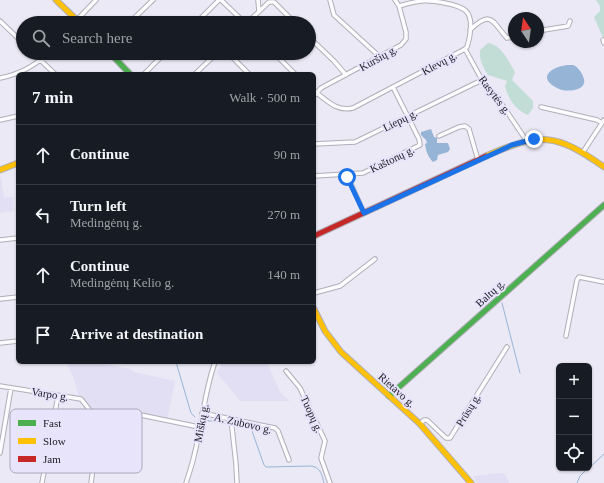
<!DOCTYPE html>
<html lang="en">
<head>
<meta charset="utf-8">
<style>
	:root { --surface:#171b24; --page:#20242c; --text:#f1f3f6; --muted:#9ea1a6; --line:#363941 }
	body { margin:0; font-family:"Times New Roman",serif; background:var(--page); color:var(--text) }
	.controls { position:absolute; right:12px; bottom:12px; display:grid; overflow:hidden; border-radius:6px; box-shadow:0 1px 3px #0004 }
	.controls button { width:36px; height:36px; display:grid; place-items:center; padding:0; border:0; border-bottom:1px solid var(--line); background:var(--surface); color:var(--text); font:20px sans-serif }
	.compass { position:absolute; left:508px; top:12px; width:36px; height:36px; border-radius:50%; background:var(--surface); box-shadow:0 1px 3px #0004; rotate:347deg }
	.stop { position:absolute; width:12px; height:12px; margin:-9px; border:3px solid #1a73e8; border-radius:50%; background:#fff }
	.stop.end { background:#1a73e8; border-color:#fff; box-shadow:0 1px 4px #0008 }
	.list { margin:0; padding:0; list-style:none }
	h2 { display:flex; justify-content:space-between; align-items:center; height:52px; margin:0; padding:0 16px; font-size:17px }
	h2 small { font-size:13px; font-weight:400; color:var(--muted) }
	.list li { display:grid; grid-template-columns:26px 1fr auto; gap:12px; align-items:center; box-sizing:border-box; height:60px; padding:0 16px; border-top:1px solid var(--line) }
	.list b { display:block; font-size:15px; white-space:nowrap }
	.list p { margin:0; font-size:13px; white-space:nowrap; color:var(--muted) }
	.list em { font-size:13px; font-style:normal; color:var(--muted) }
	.icon { flex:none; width:22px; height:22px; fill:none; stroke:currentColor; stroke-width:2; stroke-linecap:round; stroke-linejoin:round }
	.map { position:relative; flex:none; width:604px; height:483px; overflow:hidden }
	.search { position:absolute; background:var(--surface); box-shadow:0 1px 3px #0004; left:16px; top:16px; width:300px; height:44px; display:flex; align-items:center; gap:10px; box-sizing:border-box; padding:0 14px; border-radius:22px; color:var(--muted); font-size:15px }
	.panel { position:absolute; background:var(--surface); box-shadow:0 1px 3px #0004; left:16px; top:72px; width:300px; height:292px; border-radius:6px }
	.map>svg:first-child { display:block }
	.built { fill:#e2dff5 }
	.green { fill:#c1ddd5 }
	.water { fill:#96b4d6 }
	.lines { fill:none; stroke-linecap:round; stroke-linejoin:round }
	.stream { stroke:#96b4d6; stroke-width:1 }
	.street-casing { stroke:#b0aeb7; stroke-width:5.5 }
	.fast-casing { stroke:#b0aeb7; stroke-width:7 }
	.slow-casing { stroke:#b0aeb7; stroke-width:7 }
	.jam-casing { stroke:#b0aeb7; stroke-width:7 }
	.street { stroke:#fcfcfe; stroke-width:3.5 }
	.fast { stroke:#4caf50; stroke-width:5 }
	.slow { stroke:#ffc107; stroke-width:5 }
	.jam { stroke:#c62828; stroke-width:5 }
	.route { stroke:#1a73e8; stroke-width:5 }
	.labels { text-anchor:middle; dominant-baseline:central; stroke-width:4; stroke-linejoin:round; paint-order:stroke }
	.street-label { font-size:11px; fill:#1d1b23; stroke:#e7e4fb }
	.key { fill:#e7e4fb; stroke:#aaa8ba; stroke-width:1 }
	.key-label { font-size:11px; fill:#1d1b23 }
</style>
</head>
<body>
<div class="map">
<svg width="604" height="483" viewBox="0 0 604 483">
	<rect width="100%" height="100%" fill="#ebe9f6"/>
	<path class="built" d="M0 178H1L4 198 13 197 14 211 0 213Z
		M66 362H92L130 369 134 372 175 381 167 422 129 415 118 420 94 419 80 400 73 376Z
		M223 362H267L280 392 290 401H240L217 373Z
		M500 473 505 474 509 483H477L473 476Z"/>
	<path class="green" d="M596 0H604V40L594 17 600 11V6Z
		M488 43C501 44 509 62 515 72L512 80 533 101V108L528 115C516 110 508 99 505 86L507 81 488 75C483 67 479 60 480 50Z"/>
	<path class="water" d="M567 65C568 65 572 65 573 65 578 66 586 78 584 83 582 92 563 92 557 88 536 77 552 67 567 65Z
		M431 129 434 137 437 138V143H448L450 149 448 152 438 155 437 160 433 162C428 157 426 151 425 144L427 143 426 140 421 135V132Z"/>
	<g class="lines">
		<path class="stream" d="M502 303 520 373
			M176 362 191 413 195 417
			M204 420 228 424
			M235 425 249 428 252 431 264 465 266 467 312 466C321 468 322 475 324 483
			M589 468 604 454
			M577 483 580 476 588 468"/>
		<g class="street-casing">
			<path id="street" d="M221 0 245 23
				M258 0 259 11
				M330 0 334 15 380 57
				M0 21 23 43
				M74 23 96 0
				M129 23 153 0
				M196 23 219 0
				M247 23 269 2H274L295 23
				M470 30C492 9 492 22 507 38L514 37
				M538 31 568 26 570 21
				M309 37 334 61 346 75
				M603 40 604 43
				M465 49 482 80 499 100 526 140
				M33 53 55 74
				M228 53 249 74
				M274 53 295 74
				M144 74 165 53
				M195 74 217 53
				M0 78C17 75 35 66 48 53
				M314 91C327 100 336 112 353 108L465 49 467 47C470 38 474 19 466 11 459 4 431 0 421 1 414 2 406 4 399 6
				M314 96 321 88 401 45 406 39V32L399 6 395 0
				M541 107 597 120 602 123
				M0 120 18 116
				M439 136 459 127 465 126 469 129 478 160
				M314 144 355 142 482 80
				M583 152 604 120
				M347 175 364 213
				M314 176 363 173 420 145 419 139 393 87
				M0 240 18 238
				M314 293 340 286 375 259
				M0 299 18 297
				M566 336 577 280 579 277 604 282
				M0 343 18 341
				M286 371 300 388 325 441 321 458 330 483
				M0 386 81 399 96 418 99 426 91 483
				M202 413 275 428 278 431 289 460
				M96 418 101 415 117 418 131 413 199 427
				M231 419 236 464 237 483
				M420 424 424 420H427L446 438H450L507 347
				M0 453 11 388
				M42 483 58 396
				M186 483C189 474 192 465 194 456 202 425 204 393 215 362"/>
		</g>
		<g class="fast-casing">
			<path id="fast" d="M110 53 130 74
				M389 396 604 205"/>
		</g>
		<g class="slow-casing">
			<path id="slow" d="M56 0 80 23
				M486 156C540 132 556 133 604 167
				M0 170 18 163
				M314 309 325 331 341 352 420 424 471 483"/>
		</g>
		<g class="jam-casing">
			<path id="jam" d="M314 236 486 156"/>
		</g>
		<use href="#street" class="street"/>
		<use href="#fast" class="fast"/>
		<use href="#slow" class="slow"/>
		<use href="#jam" class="jam"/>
	</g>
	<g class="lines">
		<path class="route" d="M347 177 364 213 512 145 534 139"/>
	</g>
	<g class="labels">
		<g class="street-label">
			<text transform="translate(378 58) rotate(-29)">Kuršių g.</text>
			<text transform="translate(439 63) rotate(-28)">Klevų g.</text>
			<text transform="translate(495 95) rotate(53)">Rasytės g.</text>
			<text transform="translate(400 120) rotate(-26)">Liepų g.</text>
			<text transform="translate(392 159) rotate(-26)">Kaštonų g.</text>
			<text transform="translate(490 293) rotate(-42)">Baltų g.</text>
			<text transform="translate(397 390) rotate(42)">Rietavo g.</text>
			<text transform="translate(50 394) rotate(9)">Varpo g.</text>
			<text transform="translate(468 410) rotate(-58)">Prūsų g.</text>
			<text transform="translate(312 414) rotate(66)">Tuopų g.</text>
			<text transform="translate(201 423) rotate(-79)">Miškų g.</text>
			<text transform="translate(243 423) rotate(13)">A. Zubovo g.</text>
		</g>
	</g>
	<rect x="10" y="409" width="132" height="64" rx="6" class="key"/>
	<rect x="18" y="420" width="18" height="6" fill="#4caf50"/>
	<rect x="18" y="438" width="18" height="6" fill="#ffc107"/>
	<rect x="18" y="456" width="18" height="6" fill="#c62828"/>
	<g class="key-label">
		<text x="43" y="427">Fast</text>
		<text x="43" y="445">Slow</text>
		<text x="43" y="463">Jam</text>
	</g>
</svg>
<div class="controls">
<button>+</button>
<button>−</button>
<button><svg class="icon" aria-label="locate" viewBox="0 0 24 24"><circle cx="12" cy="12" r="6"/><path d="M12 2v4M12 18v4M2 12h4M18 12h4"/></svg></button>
</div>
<svg class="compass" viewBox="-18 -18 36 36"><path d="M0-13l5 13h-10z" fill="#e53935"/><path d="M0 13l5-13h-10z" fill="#9ea1a6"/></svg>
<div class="stop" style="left:347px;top:177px"></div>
<div class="stop end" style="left:534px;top:139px"></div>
<div class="search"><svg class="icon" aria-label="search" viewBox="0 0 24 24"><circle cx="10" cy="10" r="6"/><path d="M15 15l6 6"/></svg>Search here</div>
<section class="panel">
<h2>7 min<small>Walk · 500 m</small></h2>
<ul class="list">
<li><svg class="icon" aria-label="ahead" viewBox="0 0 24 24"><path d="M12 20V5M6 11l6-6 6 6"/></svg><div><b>Continue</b></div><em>90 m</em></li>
<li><svg class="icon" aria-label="left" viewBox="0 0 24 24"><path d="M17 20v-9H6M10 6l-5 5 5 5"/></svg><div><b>Turn left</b><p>Medingėnų g.</p></div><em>270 m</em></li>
<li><svg class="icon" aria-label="ahead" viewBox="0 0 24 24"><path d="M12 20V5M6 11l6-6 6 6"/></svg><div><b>Continue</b><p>Medingėnų Kelio g.</p></div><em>140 m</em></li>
<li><svg class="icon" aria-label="arrive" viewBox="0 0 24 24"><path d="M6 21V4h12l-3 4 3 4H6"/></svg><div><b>Arrive at destination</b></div></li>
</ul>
</section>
</div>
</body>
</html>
